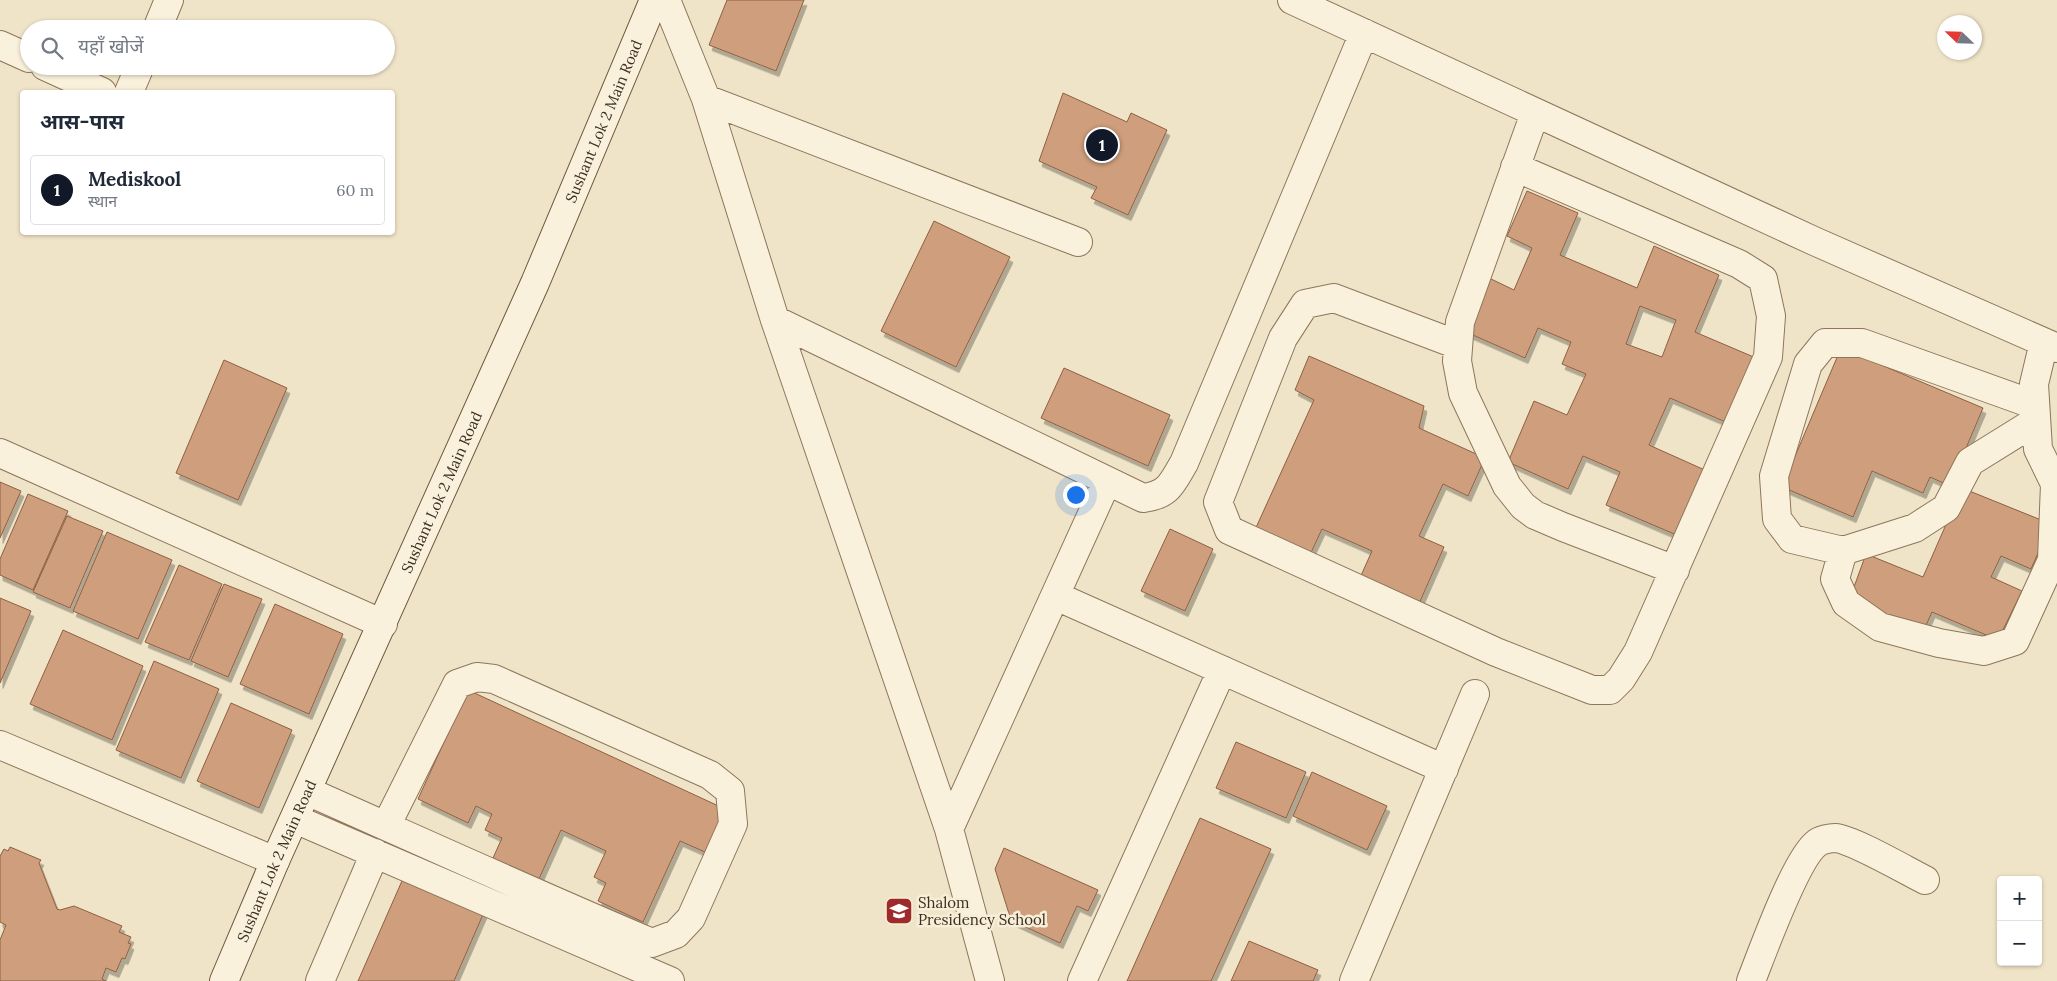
<!DOCTYPE html>
<html lang="hi">
<head>
<meta charset="utf-8">
<style>
	:root { --surface:#fff; --page:#f2f2f3; --text:#1f2937; --muted:#747a83; --line:#e0e1e3; --accent:#111827 }
	body { margin:0; font-family:Lora,"Noto Sans Devanagari",serif; background:var(--page); color:var(--text) }
	.controls { position:absolute; right:15px; bottom:15px; display:grid; overflow:hidden; border-radius:5px; box-shadow:0 1px 4px #0004 }
	.controls button { width:45px; height:45px; display:grid; place-items:center; padding:0; border:0; border-bottom:1px solid var(--line); background:var(--surface); color:var(--text); font:25px sans-serif }
	.compass { position:absolute; left:1937px; top:15px; width:45px; height:45px; border-radius:50%; background:var(--surface); box-shadow:0 1px 4px #0004; rotate:293deg }
	.you { position:absolute; left:1075px; top:494px; width:18px; height:18px; margin:-12px; border:4px solid #fff; border-radius:50%; background:#1a73e8; box-shadow:0 0 0 8px #1a73e833 }
	.badge { display:grid; place-items:center; width:32px; height:32px; border-radius:50%; background:var(--accent); color:#fff; font-size:16px; font-weight:700 }
	.pin { position:absolute; translate:-50% -50%; border:2px solid #fff; box-shadow:0 1px 5px #0006 }
	.list { margin:0; padding:0; list-style:none }
	h2 { display:flex; justify-content:space-between; align-items:center; height:65px; margin:0; padding:0 20px; font-size:21px }
	h2 small { font-size:16px; font-weight:400; color:var(--muted) }
	.list li { display:grid; grid-template-columns:32px 1fr auto; gap:15px; align-items:center; box-sizing:border-box; height:70px; margin:0 10px 10px; padding:0 10px; border:1px solid var(--line); border-radius:5px }
	.list b { display:block; font-size:19px; white-space:nowrap }
	.list p { margin:0; font-size:16px; white-space:nowrap; color:var(--muted) }
	.list em { font-size:16px; font-style:normal; color:var(--muted) }
	.icon { flex:none; width:28px; height:28px; fill:none; stroke:currentColor; stroke-width:2; stroke-linecap:round; stroke-linejoin:round }
	.map { position:relative; flex:none; width:2057px; height:981px; overflow:hidden }
	.search { position:absolute; background:var(--surface); box-shadow:0 1px 4px #0004; left:20px; top:20px; width:375px; height:55px; display:flex; align-items:center; gap:12px; box-sizing:border-box; padding:0 18px; border-radius:28px; color:var(--muted); font-size:19px }
	.panel { position:absolute; background:var(--surface); box-shadow:0 1px 4px #0004; left:20px; top:90px; width:375px; height:145px; border-radius:5px }
	.map>svg:first-child { display:block }
	.building { fill:#cf9f7d; stroke:#8d5f41; fill-rule:evenodd; filter:url(#shadow) }
	.lines { fill:none; stroke-linecap:round; stroke-linejoin:round }
	.street-casing { stroke:#8d765c; stroke-width:30 }
	.secondary-casing { stroke:#6f573f; stroke-width:30 }
	.street { stroke:#faf1dc; stroke-width:28 }
	.secondary { stroke:#faf1dc; stroke-width:28 }
	.labels { text-anchor:middle; dominant-baseline:central; stroke-width:5; stroke-linejoin:round; paint-order:stroke }
	.street-label { font-size:15px; fill:#3d2e20; stroke:#f7eed8 }
	.poi-label { font-size:15px; fill:#3d2e20; stroke:#f7eed8; text-anchor:start }
</style>
</head>
<body>
<div class="map">
<svg width="2057" height="981" viewBox="0 0 2057 981">
	<defs>
		<filter id="shadow"><feDropShadow dx="3" dy="5.5" stdDeviation="0" flood-color="#0004"/></filter>
	</defs>
	<rect width="100%" height="100%" fill="#f0e4c8"/>
	<path class="building" d="M727 0H804L776 71 709 45Z
		M1063 93 1127 122 1131 113 1167 130 1128 215 1091 198 1097 187 1039 161Z
		M1527 191 1578 213 1560 255 1637 288 1654 246 1719 275 1695 332 1756 358 1728 423 1670 398 1649 445 1707 471 1679 536 1606 505 1620 472 1583 456 1568 489 1508 462 1534 401 1567 415 1586 374 1562 364 1571 342 1538 328 1525 358 1466 332 1489 278 1514 290 1532 248 1507 236ZM1640 306 1676 320 1662 357 1626 344Z
		M934 221 1010 257 956 367 881 331Z
		M1841 348 1983 408 1950 486 1930 477 1923 493 1872 471 1853 517 1782 487Z
		M1309 356 1424 406 1419 428 1485 458 1468 496 1443 484 1419 536 1444 547 1418 606 1359 580 1372 551 1322 529 1309 557 1254 532 1314 400 1295 390Z
		M224 360 287 388 238 500 176 473Z
		M1064 368 1170 415 1148 466 1041 418Z
		M0 482 21 491 0 538Z
		M1962 488 2051 524 2031 569 2001 556 1991 577 2022 591 1998 640 1932 612 1923 632 1850 598 1866 554 1923 577Z
		M28 494 68 511 33 590 0 575V559Z
		M67 516 103 531 70 608 33 592Z
		M1170 529 1213 549 1185 611 1141 591Z
		M107 532 172 560 138 639 73 611Z
		M179 565 222 584 189 660 145 642Z
		M224 584 262 599 228 677 191 661Z
		M0 598 31 611 0 683Z
		M275 604 343 634 309 714 240 684Z
		M63 630 143 666 112 740 30 704Z
		M154 661 219 689 181 778 116 750Z
		M468 690 725 809 705 852 680 841 643 922 598 901 606 883 594 877 606 851 561 830 539 879 493 858 502 838 485 830 492 814 476 806 468 823 418 799Z
		M231 703 292 730 259 808 197 781Z
		M1236 742 1306 772 1286 818 1216 788Z
		M1312 772 1387 806 1367 850 1293 816Z
		M1200 818 1271 849 1211 981H1127Z
		M10 847 41 860 39 863 57 909 60 910 74 906 122 926 119 932 131 937 128 943 131 944 125 959 122 958 116 972 106 968 102 979 106 981H0V940L6 925 0 922V856L4 849 8 851Z
		M1004 848 1098 890 1088 911 1077 906 1060 943 1011 920 995 869Z
		M405 874 485 910 454 981H358Z
		M1249 941 1318 970 1313 981H1231Z"/>
	<g class="lines">
		<g class="street-casing">
			<path id="street" d="M666 0 706 99 775 320 949 829 990 981
				M1292 0 1814 241 2057 348
				M157 29 169 0
				M0 45 29 58
				M45 66 102 92
				M129 92 140 66
				M706 99 1078 242
				M1535 113 1460 322 1457 361 1463 393 1507 486 1523 506 1535 515 1563 527 1675 570
				M775 320 1143 498C1169 495 1172 483 1184 463L1364 33
				M1458 345 1334 298 1305 304 1283 338 1218 502 1229 530 1496 652 1592 690H1610L1621 679 1638 652 1768 357 1771 316 1763 279 1739 264 1515 167
				M2035 405 1862 343H1825L1808 364 1774 476 1777 519 1792 539 1843 551 1835 579 1846 603 1880 627 1939 643 1984 651 2015 641 2052 560 2055 484 2038 449 2034 384 2044 342
				M0 453 383 624
				M1843 551 1915 528 1946 508 1970 462 2036 421
				M1056 596 1444 769
				M0 745 275 861
				M307 791C422 842 536 894 652 943L676 934 691 918 733 824 730 791 710 775 494 679 477 677 457 684 386 826
				M295 819 670 981
				M949 829 1107 481
				M320 981 375 853
				M1082 981 1222 670
				M1354 981 1475 694
				M1751 981C1762 953 1796 858 1817 843 1820 840 1830 838 1835 838 1852 839 1907 871 1925 880"/>
		</g>
		<g class="secondary-casing">
			<g id="secondary">
				<path id="s1" d="M224 981 275 861 535 283 654 0"/>
			</g>
		</g>
		<use href="#street" class="street"/>
		<use href="#secondary" class="secondary"/>
	</g>
	<defs>
		<g id="school-square" transform="scale(1.4375)"><rect x="-9" y="-9" width="18" height="18" rx="4" fill="#9e2a2b" stroke="#f7eed8"/><path d="M0-5L7-2L0 1L-7-2ZM-4 1L0 2.5L4 1V4Q0 6-4 4Z" fill="#fff"/></g>
	</defs>
	<g fill-rule="evenodd">
		<use href="#school-square" x="899" y="911"/>
	</g>
	<g class="labels">
		<g class="street-label">
			<text stroke="none"><textPath href="#s1" startOffset="940">Sushant Lok 2 Main Road</textPath></text>
			<text stroke="none"><textPath href="#s1" startOffset="535">Sushant Lok 2 Main Road</textPath></text>
			<text stroke="none"><textPath href="#s1" startOffset="131">Sushant Lok 2 Main Road</textPath></text>
		</g>
		<g class="poi-label">
			<text x="918" y="902">Shalom<tspan x="918" dy="17">Presidency School</tspan></text>
		</g>
	</g>
</svg>
<div class="controls">
<button>+</button>
<button>−</button>
</div>
<svg class="compass" viewBox="-18 -18 36 36"><path d="M0-13l5 13h-10z" fill="#e53935"/><path d="M0 13l5-13h-10z" fill="#747a83"/></svg>
<div class="you"></div>
<div class="pin badge" style="left:1102px;top:145px">1</div>
<div class="search"><svg class="icon" aria-label="search" viewBox="0 0 24 24"><circle cx="10" cy="10" r="6"/><path d="M15 15l6 6"/></svg>यहाँ खोजें</div>
<section class="panel">
<h2>आस-पास<small></small></h2>
<ul class="list">
<li><span class="badge">1</span><div><b>Mediskool</b><p>स्थान</p></div><em>60 m</em></li>
</ul>
</section>
</div>
</body>
</html>
